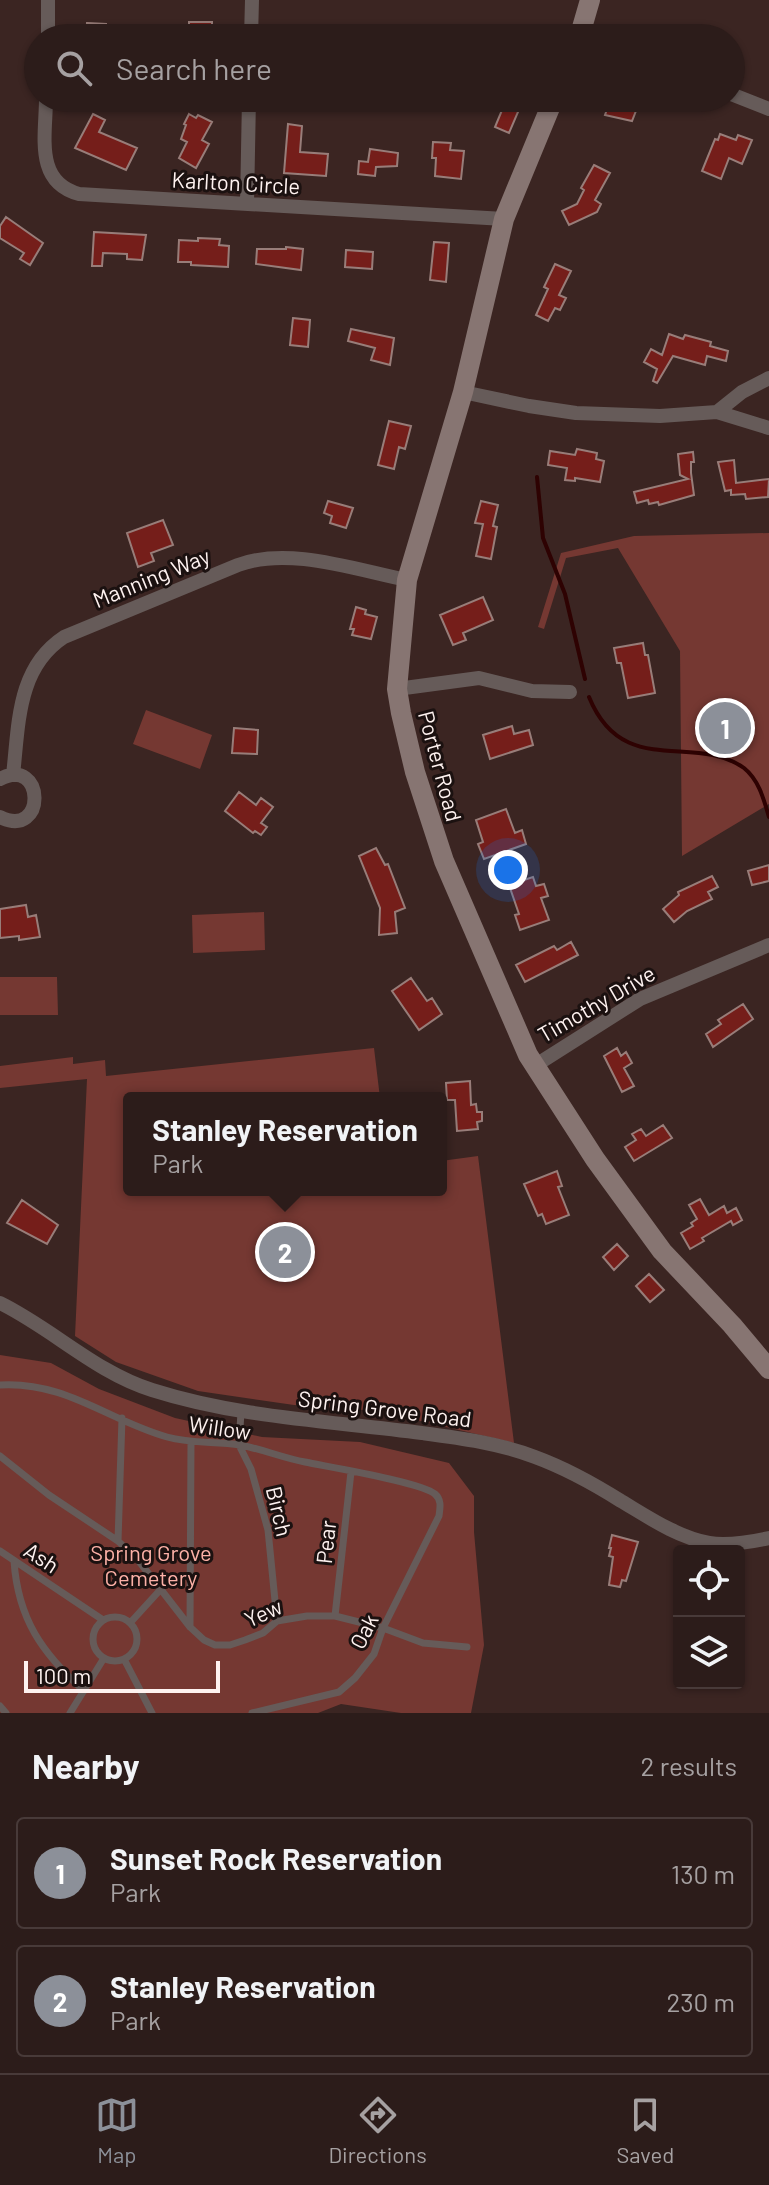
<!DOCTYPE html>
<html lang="en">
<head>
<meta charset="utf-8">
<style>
	:root { --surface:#2c1c1a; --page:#382927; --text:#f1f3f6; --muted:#a6a1a2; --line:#483a39; --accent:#8c9099 }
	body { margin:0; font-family:Barlow,sans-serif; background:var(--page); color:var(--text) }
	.controls { position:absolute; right:24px; bottom:24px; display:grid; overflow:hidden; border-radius:8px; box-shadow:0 2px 6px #0004 }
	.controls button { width:72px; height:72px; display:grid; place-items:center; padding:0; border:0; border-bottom:2px solid var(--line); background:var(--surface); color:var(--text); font:40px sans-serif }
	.scale { position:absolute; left:24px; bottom:20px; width:196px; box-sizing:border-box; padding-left:8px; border:4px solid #fef2f0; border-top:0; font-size:22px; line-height:28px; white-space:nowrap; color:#fef2f0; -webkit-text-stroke:6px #1b1110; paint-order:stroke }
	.you { position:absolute; left:508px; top:870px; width:28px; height:28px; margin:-20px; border:6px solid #fff; border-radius:50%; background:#1a73e8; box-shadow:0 0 0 12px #1a73e833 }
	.badge { display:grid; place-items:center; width:52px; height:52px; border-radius:50%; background:var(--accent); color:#fff; font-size:26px; font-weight:700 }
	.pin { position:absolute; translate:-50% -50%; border:4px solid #fff; box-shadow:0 2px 8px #0006 }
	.popup { position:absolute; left:123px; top:1092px; width:324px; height:104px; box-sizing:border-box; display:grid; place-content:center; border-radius:8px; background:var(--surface); filter:drop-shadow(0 2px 6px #0005); font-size:26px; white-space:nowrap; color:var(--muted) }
	.popup b { font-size:30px; color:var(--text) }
	.popup::after { content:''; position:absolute; left:50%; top:100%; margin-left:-16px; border:16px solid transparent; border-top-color:var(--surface) }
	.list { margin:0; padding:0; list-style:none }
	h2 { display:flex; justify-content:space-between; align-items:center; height:104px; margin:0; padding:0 32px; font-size:34px }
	h2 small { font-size:26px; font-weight:400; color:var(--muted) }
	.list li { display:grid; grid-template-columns:52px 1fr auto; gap:24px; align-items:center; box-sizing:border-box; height:112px; margin:0 16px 16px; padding:0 16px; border:2px solid var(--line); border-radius:8px }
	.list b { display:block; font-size:30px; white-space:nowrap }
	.list p { margin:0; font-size:26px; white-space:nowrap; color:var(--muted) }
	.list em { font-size:26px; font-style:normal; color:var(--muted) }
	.icon { flex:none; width:44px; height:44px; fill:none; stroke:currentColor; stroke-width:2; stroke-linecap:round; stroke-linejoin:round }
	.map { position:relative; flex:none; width:769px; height:1713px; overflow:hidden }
	.search { position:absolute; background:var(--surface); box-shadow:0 2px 6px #0004; left:24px; right:24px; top:24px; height:88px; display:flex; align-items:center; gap:20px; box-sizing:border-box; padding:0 28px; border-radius:44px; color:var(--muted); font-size:30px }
	.sheet { height:360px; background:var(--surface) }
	nav { display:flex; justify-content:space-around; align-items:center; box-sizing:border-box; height:112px; border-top:2px solid var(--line); background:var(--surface); font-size:22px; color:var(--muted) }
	nav a { display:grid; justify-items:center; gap:4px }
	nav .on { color:var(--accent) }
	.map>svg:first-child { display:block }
	.green { fill:#753832 }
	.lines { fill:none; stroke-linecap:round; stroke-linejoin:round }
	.stream { stroke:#2e0202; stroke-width:4 }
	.building { fill:#751e1a; stroke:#987d79; stroke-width:2 }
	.lane { stroke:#665b59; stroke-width:7 }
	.street { stroke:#665b59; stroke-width:14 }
	.secondary { stroke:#877572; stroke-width:20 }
	.labels { text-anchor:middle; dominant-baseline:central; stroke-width:6; stroke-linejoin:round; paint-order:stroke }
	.street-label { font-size:22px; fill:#fef2f0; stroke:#1b1110 }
	.park-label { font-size:22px; fill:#fdb1a7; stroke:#1b1110 }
</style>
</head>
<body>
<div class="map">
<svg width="769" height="1713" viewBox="0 0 769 1713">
	<rect width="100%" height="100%" fill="#3b2522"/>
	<path class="green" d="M769 533V804L682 856 680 651 618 548 566 558 544 629 538 627 561 553 634 536Z
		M146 710 212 735 200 769 133 744Z
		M264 912 265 950 193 953 192 915Z
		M0 977H57L58 1015H0Z
		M374 1048 380 1098H129V1190H441V1161L478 1156 514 1443 378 1411 294 1405 198 1391 116 1362 75 1336 87 1079 0 1088V1066L73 1057V1064L105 1060 106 1076Z
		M0 1355 51 1363 99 1389 175 1418 262 1437 360 1442 449 1463 474 1496V1532L484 1645 471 1713H401L341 1704 318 1713H0Z"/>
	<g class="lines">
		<path class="stream" d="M537 477 543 538 565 594 585 679
			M589 697C623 780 694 732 744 768 759 780 764 800 769 817"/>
	</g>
	<path class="building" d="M189 22H212V38L189 37Z
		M87 23 106 24V38H86Z
		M507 98H524L509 133 495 127Z
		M611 98H641L632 121 605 115Z
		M93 114 105 120 99 132 137 148 126 170 75 148Z
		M189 114 196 118 198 115 212 122 202 140 209 144 196 168 179 158 187 142 181 139 186 125 184 124Z
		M288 124 302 126 300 152 328 154 326 176 284 173Z
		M720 134 736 140 738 135 752 140 742 164 729 158 721 179 702 171 715 139 718 140Z
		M433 142 451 143 450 150 464 151 461 179 435 176 436 158H432Z
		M370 149 398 153 397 166 376 167 375 176 358 174 359 161 368 162Z
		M594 165 610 173 595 200 601 204 597 212 569 225 562 211 577 204 584 190 581 188Z
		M6 217 43 243 30 265 20 259 24 253 0 238V226Z
		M94 232 146 235 142 260 127 259V254L103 253 102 266H92Z
		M198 238 220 239 219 245 229 246 228 267 191 265V262H178L179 240 198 241Z
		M434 242 449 243 446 282 430 280Z
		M286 247 303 249 301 270 256 264 257 249H286Z
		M346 250 373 252 372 269 345 267Z
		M555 264 571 271 559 295 566 298 560 310 555 308 548 321 536 315 548 289 544 287Z
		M293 318 310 320 308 347 290 345Z
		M351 329 394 338 390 365 371 360 375 348 348 341Z
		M669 334 683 339 685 335 711 342 710 346 728 351 726 361 707 356 705 365 673 356 657 383 653 381 657 369 644 362 651 349 662 355Z
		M389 421 411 426 405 449 399 447 394 469 378 465Z
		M577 449 597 453 596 459 604 461 600 482 575 478V481L565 480 567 468 548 465 550 451 575 455Z
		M693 452 694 462H691V473L694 495 659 505 658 502 649 504 648 500 637 503 634 492 688 479 680 475 678 454Z
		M734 460 736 483 769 479 768 497 746 499 745 494 731 495V490L725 491 718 462Z
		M328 501 353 508 346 528 330 523 332 516 324 513Z
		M481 501 498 505 493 526 497 527 491 559 476 556 483 524 475 523Z
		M163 520 173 545 151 553 154 561 138 567 127 533Z
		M483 597 493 620 463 633 466 640 453 645 440 615Z
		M356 607 366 610 365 614 377 617 371 639 352 635 354 629H350Z
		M643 643 645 655H648L655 693 628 698 621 663H617L614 648Z
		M512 726 514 734 529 730 533 745 490 759 483 735Z
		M234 728 258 730 257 754 232 753Z
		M239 792 256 805 261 798 273 807 261 823 267 827 261 835 255 831 253 833 225 811Z
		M506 809 515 833 522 830 526 844 484 859 478 844 483 842 476 820Z
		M376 848 385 865 388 864 405 908 395 912 397 933 379 935 380 908 359 856Z
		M769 865V881L752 885 748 871Z
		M712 876 718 887 708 892 712 899 687 911 674 922 663 909 679 895 678 892Z
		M533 877 536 886 544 884 548 896 541 898 549 920 520 930 515 915 519 914 509 885Z
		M26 905 28 917 36 915 40 937 19 940V936L0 938V909Z
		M571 942 578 955 525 982 516 965 554 946 557 950Z
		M411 978 427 1001 432 998 442 1014 419 1030 392 991Z
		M743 1004 753 1019 713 1047 706 1034 721 1024 718 1020Z
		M617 1048 621 1056 626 1052 632 1063 624 1068 634 1086 622 1092 604 1056Z
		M470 1081 471 1105 476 1104 477 1112H482V1121L477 1122 478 1129 457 1131 455 1100H447L446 1083Z
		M663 1125 672 1138 634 1161 625 1147 636 1140 632 1134 641 1129 646 1136Z
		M557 1171 562 1186 558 1187 569 1215 546 1224 542 1214 538 1216 524 1184Z
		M700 1199 709 1215 724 1206 727 1213 736 1208 742 1220 733 1225 731 1221 702 1238 704 1241 690 1249 681 1233 693 1226 691 1223 697 1219 689 1205Z
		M22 1200 58 1225 47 1244 7 1223Z
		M617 1244 628 1256 614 1270 603 1257Z
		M649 1274 664 1290 650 1302 636 1286Z
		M612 1535 638 1542 626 1581 622 1580 620 1587 609 1585 613 1557 609 1556 611 1548H609Z"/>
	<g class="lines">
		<path class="lane" d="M0 1385C66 1381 109 1421 167 1437 192 1444 216 1441 240 1445 262 1449 283 1458 305 1462 329 1467 421 1482 435 1494 442 1500 440 1508 439 1516L383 1628 374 1654 355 1678 339 1692 252 1713
			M241 1412 239 1445 251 1469 268 1530 277 1621
			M0 1456 49 1495 118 1541 138 1560 190 1627 204 1640 215 1645H230L245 1640 263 1633 277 1621 307 1616H335L383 1628 423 1643 467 1647
			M118 1541 122 1418
			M0 1551 103 1620
			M14 1561C18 1619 42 1653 84 1691
			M335 1616 351 1472
			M93 1639a22 22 0 1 1 44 0a22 22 0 1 1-44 0Z
			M130 1623 161 1589
			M190 1627 191 1442
			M124 1659 152 1713
			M0 1706 6 1713
			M70 1713 104 1658"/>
		<path class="street" d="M48 38V0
			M251 38 252 0
			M731 94 769 109
			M46 98C46 135 34 182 79 194L504 219
			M247 204 249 98
			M463 392 529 406 576 413 660 416 717 412 769 428
			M717 412 742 392 769 378
			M397 689 479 678 532 691 570 692
			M13 775C19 723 17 668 64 637L238 565C289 546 356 570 407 580
			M0 779C45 755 47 840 0 817
			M536 1065 640 999 769 945
			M0 1303C53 1329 95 1372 152 1390 240 1418 332 1421 422 1433 460 1438 499 1443 535 1457 565 1468 594 1484 621 1501 648 1517 677 1537 709 1543 727 1546 751 1542 769 1538"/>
		<path class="secondary" d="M579 38 590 0
			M554 98 504 219 463 392 407 580 397 689 401 713 415 772 444 861 528 1055 595 1159 662 1251 732 1325 769 1369"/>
	</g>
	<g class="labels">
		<g class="street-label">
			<text transform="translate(236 182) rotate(3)">Karlton Circle</text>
			<text transform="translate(151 577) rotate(-22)">Manning Way</text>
			<text transform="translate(441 766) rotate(75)">Porter Road</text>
			<text transform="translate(596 1003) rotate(-30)">Timothy Drive</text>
			<text transform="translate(385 1408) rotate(7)">Spring Grove Road</text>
			<text transform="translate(220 1427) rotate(8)">Willow</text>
			<text transform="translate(280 1511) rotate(77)">Birch</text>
			<text transform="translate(325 1542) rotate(-84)">Pear</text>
			<text transform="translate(42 1557) rotate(33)">Ash</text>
			<text transform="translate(263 1612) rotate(-24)">Yew</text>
			<text transform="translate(363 1631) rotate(-63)">Oak</text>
		</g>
		<g class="park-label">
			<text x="151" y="1552">Spring Grove<tspan x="151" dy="25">Cemetery</tspan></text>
		</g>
	</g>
</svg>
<div class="controls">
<button><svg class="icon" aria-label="locate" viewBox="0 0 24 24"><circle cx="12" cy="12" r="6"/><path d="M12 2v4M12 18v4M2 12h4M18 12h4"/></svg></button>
<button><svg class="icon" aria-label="layers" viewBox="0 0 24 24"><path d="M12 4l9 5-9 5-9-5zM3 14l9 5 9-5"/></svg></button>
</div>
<div class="scale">100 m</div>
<div class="you"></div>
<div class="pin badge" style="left:725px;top:728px">1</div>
<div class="pin badge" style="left:285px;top:1252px">2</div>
<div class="popup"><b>Stanley Reservation</b>Park</div>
<div class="search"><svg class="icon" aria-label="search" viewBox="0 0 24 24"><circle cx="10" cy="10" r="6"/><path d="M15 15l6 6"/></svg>Search here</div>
</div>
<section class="sheet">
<h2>Nearby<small>2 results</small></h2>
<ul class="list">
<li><span class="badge">1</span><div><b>Sunset Rock Reservation</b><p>Park</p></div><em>130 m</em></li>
<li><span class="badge">2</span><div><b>Stanley Reservation</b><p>Park</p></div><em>230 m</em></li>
</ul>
</section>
<nav>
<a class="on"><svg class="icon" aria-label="map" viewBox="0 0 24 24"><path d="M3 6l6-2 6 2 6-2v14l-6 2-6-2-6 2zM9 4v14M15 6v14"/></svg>Map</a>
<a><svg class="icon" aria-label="directions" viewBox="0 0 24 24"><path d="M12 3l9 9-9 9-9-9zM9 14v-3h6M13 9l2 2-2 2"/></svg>Directions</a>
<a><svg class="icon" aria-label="saved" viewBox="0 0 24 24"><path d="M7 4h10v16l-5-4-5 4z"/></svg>Saved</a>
</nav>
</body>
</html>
